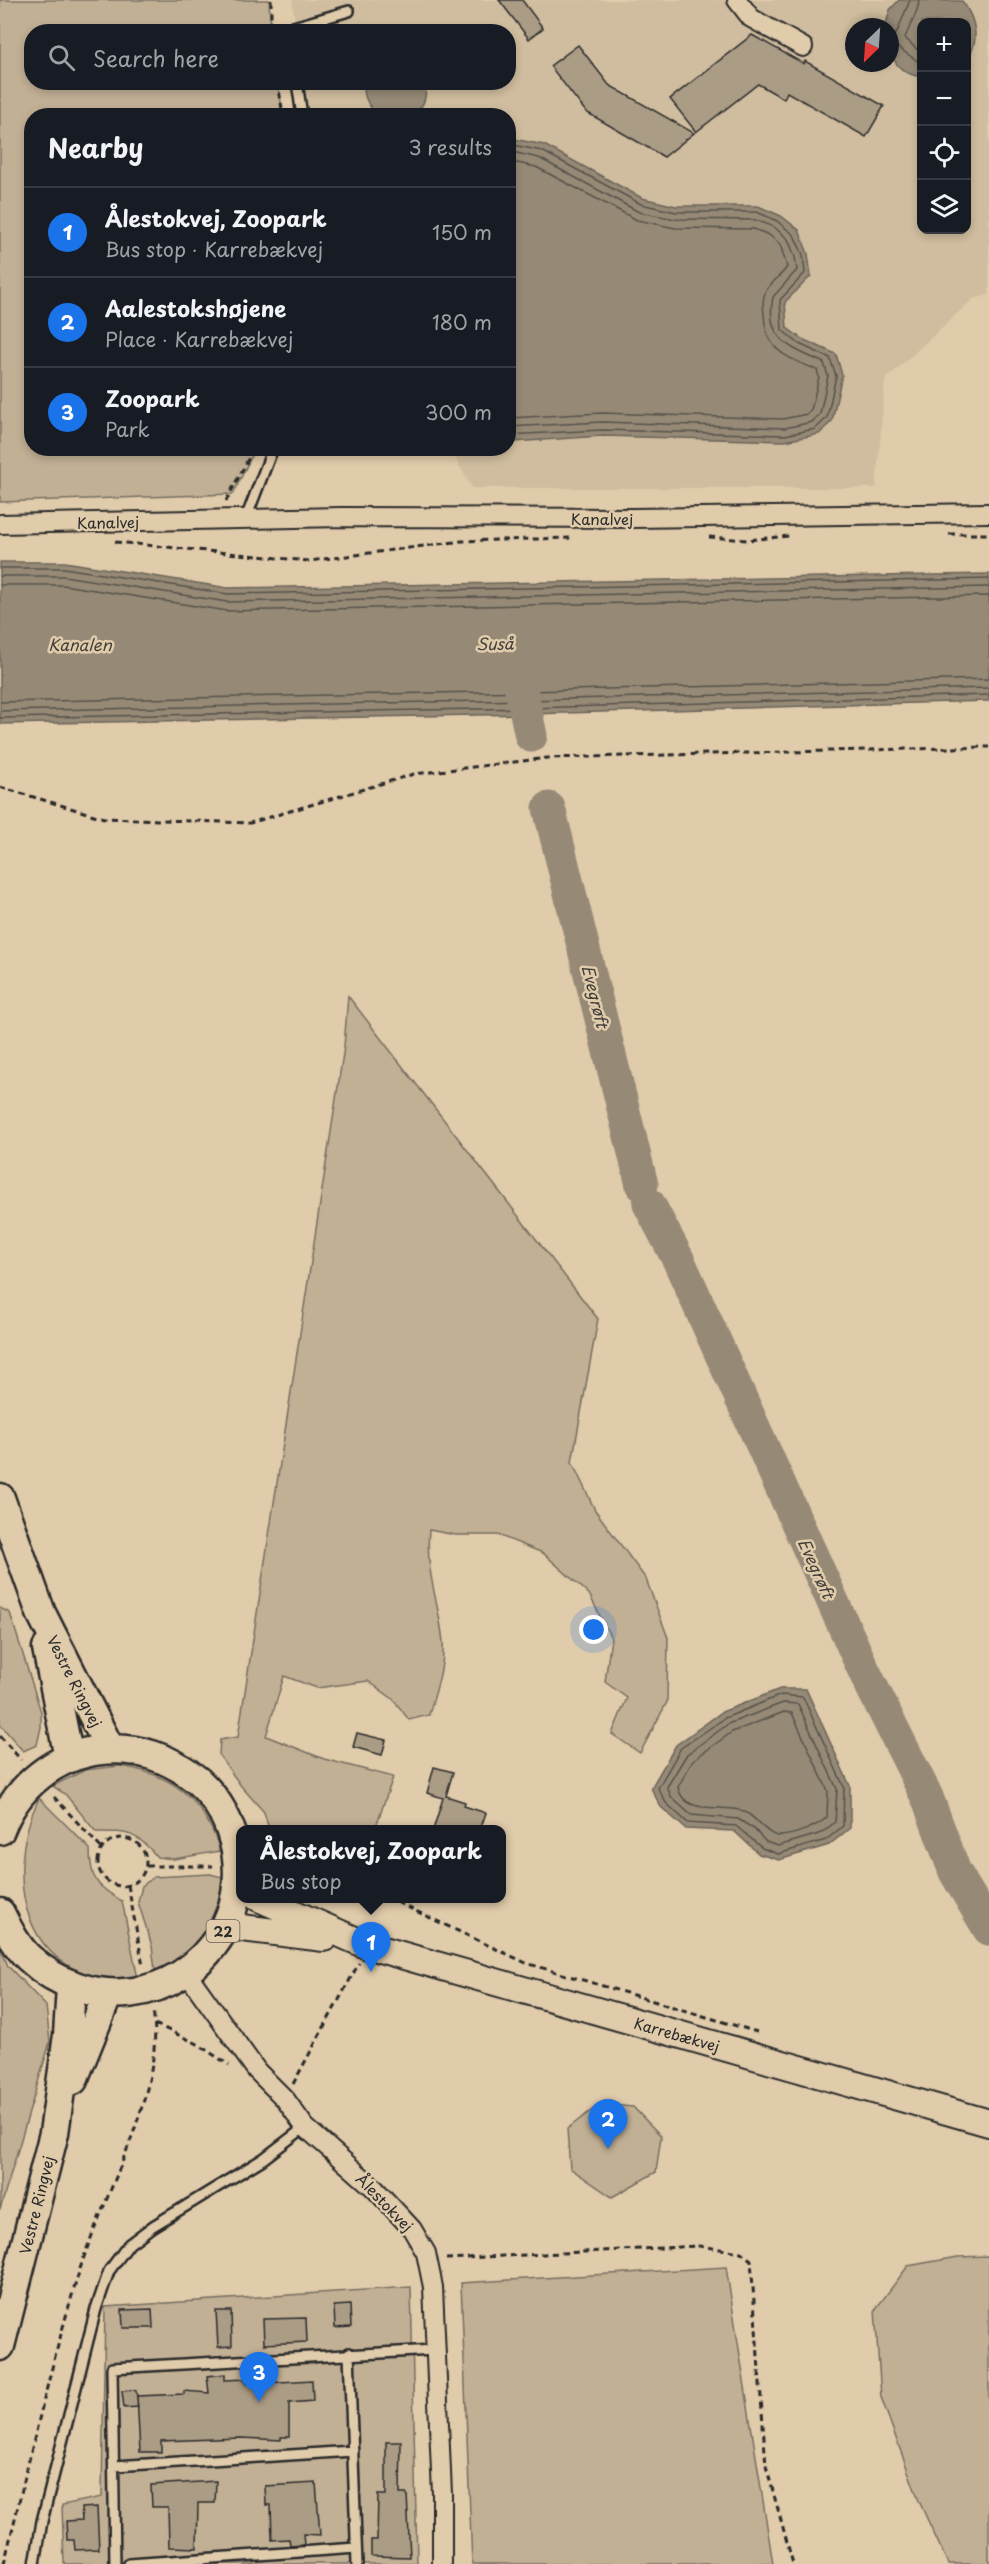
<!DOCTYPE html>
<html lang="en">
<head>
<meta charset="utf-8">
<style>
	:root { --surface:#171b24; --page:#20242c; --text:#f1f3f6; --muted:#9ea1a6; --line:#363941; --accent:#1a73e8 }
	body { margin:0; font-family:"Playpen Sans",sans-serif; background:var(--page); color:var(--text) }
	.controls { position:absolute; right:18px; top:18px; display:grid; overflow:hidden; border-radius:12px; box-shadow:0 3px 9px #0003 }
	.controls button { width:54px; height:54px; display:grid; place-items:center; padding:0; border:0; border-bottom:2px solid var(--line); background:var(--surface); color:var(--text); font:30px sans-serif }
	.compass { position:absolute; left:845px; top:18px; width:54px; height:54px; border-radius:50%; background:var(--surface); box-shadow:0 3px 9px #0003; rotate:205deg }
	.you { position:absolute; left:594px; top:1630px; width:21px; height:21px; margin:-15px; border:4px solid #fff; border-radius:50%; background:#1a73e8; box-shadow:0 0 0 9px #1a73e833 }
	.badge { display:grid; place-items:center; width:39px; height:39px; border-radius:50%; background:var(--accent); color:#fff; font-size:20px; font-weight:700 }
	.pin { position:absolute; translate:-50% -50px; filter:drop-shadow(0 2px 3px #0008) }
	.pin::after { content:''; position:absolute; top:32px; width:21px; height:18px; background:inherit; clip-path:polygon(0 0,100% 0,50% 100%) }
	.popup { position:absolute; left:236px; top:1825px; width:270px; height:78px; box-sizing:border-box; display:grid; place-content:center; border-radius:12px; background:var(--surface); filter:drop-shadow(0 2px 4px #0005); font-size:20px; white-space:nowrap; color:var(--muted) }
	.popup b { font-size:22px; color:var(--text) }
	.popup::after { content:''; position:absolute; left:50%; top:100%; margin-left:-12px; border:12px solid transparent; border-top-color:var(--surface) }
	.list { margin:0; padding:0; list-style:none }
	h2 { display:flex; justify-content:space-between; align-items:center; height:78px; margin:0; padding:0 24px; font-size:26px }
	h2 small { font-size:20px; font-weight:400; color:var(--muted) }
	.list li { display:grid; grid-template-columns:39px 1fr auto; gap:18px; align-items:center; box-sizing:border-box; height:90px; padding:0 24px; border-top:2px solid var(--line) }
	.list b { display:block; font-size:22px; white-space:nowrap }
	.list p { margin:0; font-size:20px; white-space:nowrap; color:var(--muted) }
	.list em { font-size:20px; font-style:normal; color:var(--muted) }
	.icon { flex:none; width:33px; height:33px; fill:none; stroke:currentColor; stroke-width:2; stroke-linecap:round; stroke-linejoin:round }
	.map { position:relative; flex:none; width:989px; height:2564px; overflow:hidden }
	.search { position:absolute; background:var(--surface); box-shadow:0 3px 9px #0003; left:24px; top:24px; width:492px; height:66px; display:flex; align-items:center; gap:15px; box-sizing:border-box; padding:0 21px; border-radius:24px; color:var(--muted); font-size:22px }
	.panel { position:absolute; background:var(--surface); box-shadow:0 3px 9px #0003; left:24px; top:108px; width:492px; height:348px; border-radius:24px }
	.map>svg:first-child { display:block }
	.built { fill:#d0bd9f; fill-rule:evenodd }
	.green { fill:#c2b095; stroke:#766e60; stroke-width:1.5 }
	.water { fill:#968a77; stroke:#6b6459; stroke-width:1.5 }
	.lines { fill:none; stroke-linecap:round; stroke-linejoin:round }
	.shore { stroke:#565149; stroke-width:1.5 }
	.river { stroke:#968a77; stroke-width:33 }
	.building { fill:#ab9c85; stroke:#2b2b2b; stroke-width:1.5 }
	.lane-casing { stroke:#2b2b2b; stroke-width:14 }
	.street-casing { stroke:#2b2b2b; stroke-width:22 }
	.secondary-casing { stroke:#2b2b2b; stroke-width:30 }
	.primary-casing { stroke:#2b2b2b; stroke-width:33 }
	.path { stroke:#2b2b2b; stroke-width:3; stroke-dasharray:6 4.5; stroke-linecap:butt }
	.lane { stroke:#e0cbaa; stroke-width:9 }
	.street { stroke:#e0cbaa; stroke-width:18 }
	.secondary { stroke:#e0cbaa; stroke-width:26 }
	.primary { stroke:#e0cbaa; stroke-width:28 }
	.labels { text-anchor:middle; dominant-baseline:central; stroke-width:5; stroke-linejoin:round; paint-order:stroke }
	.shield { fill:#e0cbaa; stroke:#615b51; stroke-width:1.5 }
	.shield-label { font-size:14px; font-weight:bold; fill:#2b2b2b }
	.street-label { font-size:15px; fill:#2b2b2b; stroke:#e0cbaa }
	.water-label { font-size:16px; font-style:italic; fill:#403e3a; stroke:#e0cbaa }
</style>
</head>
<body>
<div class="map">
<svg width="989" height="2564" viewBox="0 0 989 2564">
	<rect width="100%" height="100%" fill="#e0cbaa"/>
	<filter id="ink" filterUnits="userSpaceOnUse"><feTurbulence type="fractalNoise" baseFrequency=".0167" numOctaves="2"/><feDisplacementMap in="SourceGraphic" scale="12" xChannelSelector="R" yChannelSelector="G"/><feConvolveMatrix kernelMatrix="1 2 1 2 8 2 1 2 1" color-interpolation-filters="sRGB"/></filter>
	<g filter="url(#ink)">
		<path class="built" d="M292 0H989V295L973 299 885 380 876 488H472L450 449 508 448V116L309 115 304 83 508 82V32L296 31ZM922 22H966V230H922ZM854 27H890V63H854Z"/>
		<path class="green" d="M0 0H269L271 31 32 32V82L278 83 283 115 32 116V448L255 449 233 494 0 502Z
			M348 996 598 1319 572 1462 595 1510 646 1579 668 1638 667 1702 640 1753 612 1734 627 1698 605 1682 611 1638 589 1594 543 1553 498 1535H456L429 1530C425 1572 439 1602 443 1642 445 1666 435 1692 429 1715L409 1720 393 1699 368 1681 317 1688 284 1676 266 1736 324 1759 393 1777 375 1829H269L264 1812 241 1786 219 1755 220 1740 238 1737 344 1047Z
			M0 1608 10 1613 41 1712V1727L37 1745 23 1751 0 1724Z
			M120 1766C173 1774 204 1799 220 1851L174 1859 157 1857C136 1831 128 1832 96 1832L66 1795 53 1786 85 1770Z
			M39 1798 90 1849C90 1879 96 1886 122 1901L137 1974 131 1978C26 1986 0 1879 39 1798Z
			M210 1874 222 1877C219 1919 194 1955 155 1971L152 1946 138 1902 142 1886 154 1877Z
			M0 1947 8 1966 46 2006 50 2042 0 2210Z
			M600 2104 633 2107 661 2136 656 2172 612 2197 570 2168 567 2129Z
			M989 2256V2564H948L919 2501 881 2397 875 2310 908 2266 958 2257Z
			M726 2267 773 2564H472L461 2283Z
			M411 2287 417 2564H64L62 2505 102 2497 105 2307Z"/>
		<path class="water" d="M899 0 962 1C975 18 981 40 967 59L966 22H922L921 77C891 71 890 54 890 27H885L890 10Z
			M364 83H425C430 118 404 116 379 115 368 107 363 97 364 83Z
			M509 138 544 145 642 198 676 206H758L781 216 799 230 808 254 811 276 785 302 787 328 802 339 836 354 842 375 832 421 819 434 785 441 602 436 513 442 509 440Z
			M0 562H65L228 588 989 574V701L529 714 0 724Z
			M780 1689H806L850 1786V1828L829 1845 779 1860 759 1854 734 1831 686 1829 661 1807 651 1788 676 1745 722 1712Z"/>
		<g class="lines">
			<path class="shore" d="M910 0 897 32 890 42 922 64
				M919 0C919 12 909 26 905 38L922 54
				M508 144 542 151 641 204 676 212H757L777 221 794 235 803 255 805 273 780 300 782 330 799 344 830 358 836 376 827 418 815 429 785 435 601 430 508 435
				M508 151 539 158 639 212 675 219 756 220 774 227 788 239 795 257 797 270 773 297C764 341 792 348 824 363L828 376 820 414 812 422 785 428 601 422 508 427
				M508 161 536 167 637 220 675 228 754 229 769 235 780 244 787 267C781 276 771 282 766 291 762 299 763 306 764 314 766 352 785 356 817 370L819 377 811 410 807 414 783 419 601 413 508 418
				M0 568H64L228 594 989 579
				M0 576H64L227 602 989 587
				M0 585H63L227 611 989 596
				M0 702 529 691 989 679
				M0 711 529 700 989 688
				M0 718 529 708 989 695
				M781 1695 803 1697 844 1787 843 1826 826 1840 778 1854 762 1848 736 1826 688 1823 666 1803 658 1788 681 1748 725 1718Z
				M783 1703 798 1704 837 1789 835 1822 822 1833 778 1846 766 1842 754 1829 738 1819 691 1815 672 1798 667 1787 687 1754 728 1724Z
				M784 1712 792 1713 828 1791 827 1817C817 1827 795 1835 780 1836 769 1837 757 1819 747 1813 727 1801 685 1819 678 1787L693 1760 732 1732Z"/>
			<path class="river" d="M517 670 531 736
				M549 808 642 1185
				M649 1204 678 1259 865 1673 927 1797 955 1872 989 1929"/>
		</g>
		<path class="building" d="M499 0H522L543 28 529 39Z
			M752 35 804 64 805 61 884 106 866 137 787 92 784 99 758 84 696 132 670 99Z
			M578 45 609 85 694 133 664 157 586 112 550 66Z
			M357 1733 386 1740 382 1755 353 1747Z
			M434 1767 453 1772 446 1796 465 1802 464 1806 486 1813 480 1830H433L443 1798 427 1793Z
			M350 2305 351 2327 335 2328 334 2306Z
			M152 2309 153 2328H123L122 2310Z
			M216 2311H231L232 2346 218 2347Z
			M306 2318 307 2342 264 2344 263 2319Z
			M225 2374V2380L246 2379V2384L312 2380 313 2401 289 2403V2437H281V2440L241 2438 161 2441V2452H140L137 2396 184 2394V2391L209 2393 207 2376Z
			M136 2390 138 2407 124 2408 122 2391Z
			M386 2442H401L400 2494H407L410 2557 371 2556V2540H377L378 2495H386Z
			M216 2481 215 2503H198L197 2548 169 2547 168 2507H152L151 2485Z
			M316 2483 320 2535 303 2534 304 2545 290 2546 289 2539 272 2540 271 2505H266L265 2486Z
			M97 2507 99 2549 75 2550 74 2540H67L66 2521 82 2520 81 2508Z"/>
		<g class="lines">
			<g class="lane-casing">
				<path id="lane" d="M290 32V28L349 11
					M297 82 302 116
					M245 521 273 448
					M349 2353 357 2564
					M114 2466 353 2451
					M35 2564 42 2521 96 2309 109 2271 129 2244 153 2226 263 2159 305 2127
					M115 2564 112 2368 434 2350
					M129 2564 356 2548"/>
			</g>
			<g class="street-casing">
				<path id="street" d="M737 0 751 18 803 47
					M0 524 341 517 633 518 989 513
					M186 1972 257 2071 285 2099 305 2127 374 2188 412 2229 426 2253 433 2287 442 2494V2564"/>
			</g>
			<g class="secondary-casing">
				<path id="secondary" d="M259 1898 366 1945 989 2123
					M226 1926 324 1938"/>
			</g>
			<g class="primary-casing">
				<path id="primary" d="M0 1498 41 1613 110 1749
					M47 1648 69 1758
					M0 1830C16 1787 55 1755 101 1750 137 1746 171 1758 198 1781 218 1799 231 1824 236 1851 241 1879 236 1910 221 1934 178 2003 88 2013 29 1958 16 1946 8 1929 0 1913
					M73 2080 108 1994
					M0 2346 54 2133 68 2035 71 1986"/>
			</g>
			<path class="path" d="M271 0V32
				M278 82 283 116
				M226 501 254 448
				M949 534H989
				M709 537 747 540 789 536
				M115 542 309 561 462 541 571 538
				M0 787 104 818 250 823 414 774 547 758 989 747
				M0 1736 21 1760
				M54 1797 102 1849
				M98 1862a24 24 0 1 1 48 0a24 24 0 1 1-48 0Z
				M146 1866H213
				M128 1885 143 1966
				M388 1898 526 1963 757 2032
				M155 2024 196 2043 229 2065
				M293 2084 359 1963
				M446 2259 699 2246 741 2252 751 2260 766 2466 793 2564
				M4 2564C28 2466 50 2366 80 2269 104 2192 166 2090 153 2010"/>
			<use href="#lane" class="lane"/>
			<use href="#street" class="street"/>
			<use href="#secondary" class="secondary"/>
			<use href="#primary" class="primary"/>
		</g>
	</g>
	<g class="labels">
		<rect class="shield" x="206.5" y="1920" width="33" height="22" rx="4.5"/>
		<g class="shield-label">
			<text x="223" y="1931">22</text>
		</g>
		<g class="street-label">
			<text x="602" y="518">Kanalvej</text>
			<text transform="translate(108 522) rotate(-1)">Kanalvej</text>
			<text transform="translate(75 1681) rotate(63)">Vestre Ringvej</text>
			<text transform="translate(677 2034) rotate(16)">Karrebækvej</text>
			<text transform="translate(385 2202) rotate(46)">Ålestokvej</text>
			<text transform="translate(36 2205) rotate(-76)">Vestre Ringvej</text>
		</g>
		<g class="water-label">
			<text transform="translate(495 643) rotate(-1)">Suså</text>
			<text x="80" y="644">Kanalen</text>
			<text transform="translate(596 996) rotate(76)">Evegrøft</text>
			<text transform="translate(817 1568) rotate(66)">Evegrøft</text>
		</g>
	</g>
</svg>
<div class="controls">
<button>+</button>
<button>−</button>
<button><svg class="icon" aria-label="locate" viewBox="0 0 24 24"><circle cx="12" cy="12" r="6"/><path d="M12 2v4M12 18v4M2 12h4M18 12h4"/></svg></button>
<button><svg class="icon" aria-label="layers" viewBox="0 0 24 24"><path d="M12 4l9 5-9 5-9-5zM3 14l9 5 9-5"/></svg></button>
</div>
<svg class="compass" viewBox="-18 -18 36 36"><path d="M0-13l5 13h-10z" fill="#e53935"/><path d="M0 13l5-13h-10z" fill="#9ea1a6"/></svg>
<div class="you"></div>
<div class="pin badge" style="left:371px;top:1972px">1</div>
<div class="popup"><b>Ålestokvej, Zoopark</b>Bus stop</div>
<div class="pin badge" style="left:608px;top:2149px">2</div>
<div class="pin badge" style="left:259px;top:2402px">3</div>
<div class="search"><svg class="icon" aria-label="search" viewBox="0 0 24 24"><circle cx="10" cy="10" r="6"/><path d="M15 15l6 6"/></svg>Search here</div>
<section class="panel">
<h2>Nearby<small>3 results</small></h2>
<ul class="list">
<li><span class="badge">1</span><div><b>Ålestokvej, Zoopark</b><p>Bus stop · Karrebækvej</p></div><em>150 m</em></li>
<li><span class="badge">2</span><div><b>Aalestokshøjene</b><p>Place · Karrebækvej</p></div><em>180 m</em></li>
<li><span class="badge">3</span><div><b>Zoopark</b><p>Park</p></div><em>300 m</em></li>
</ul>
</section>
</div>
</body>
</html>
